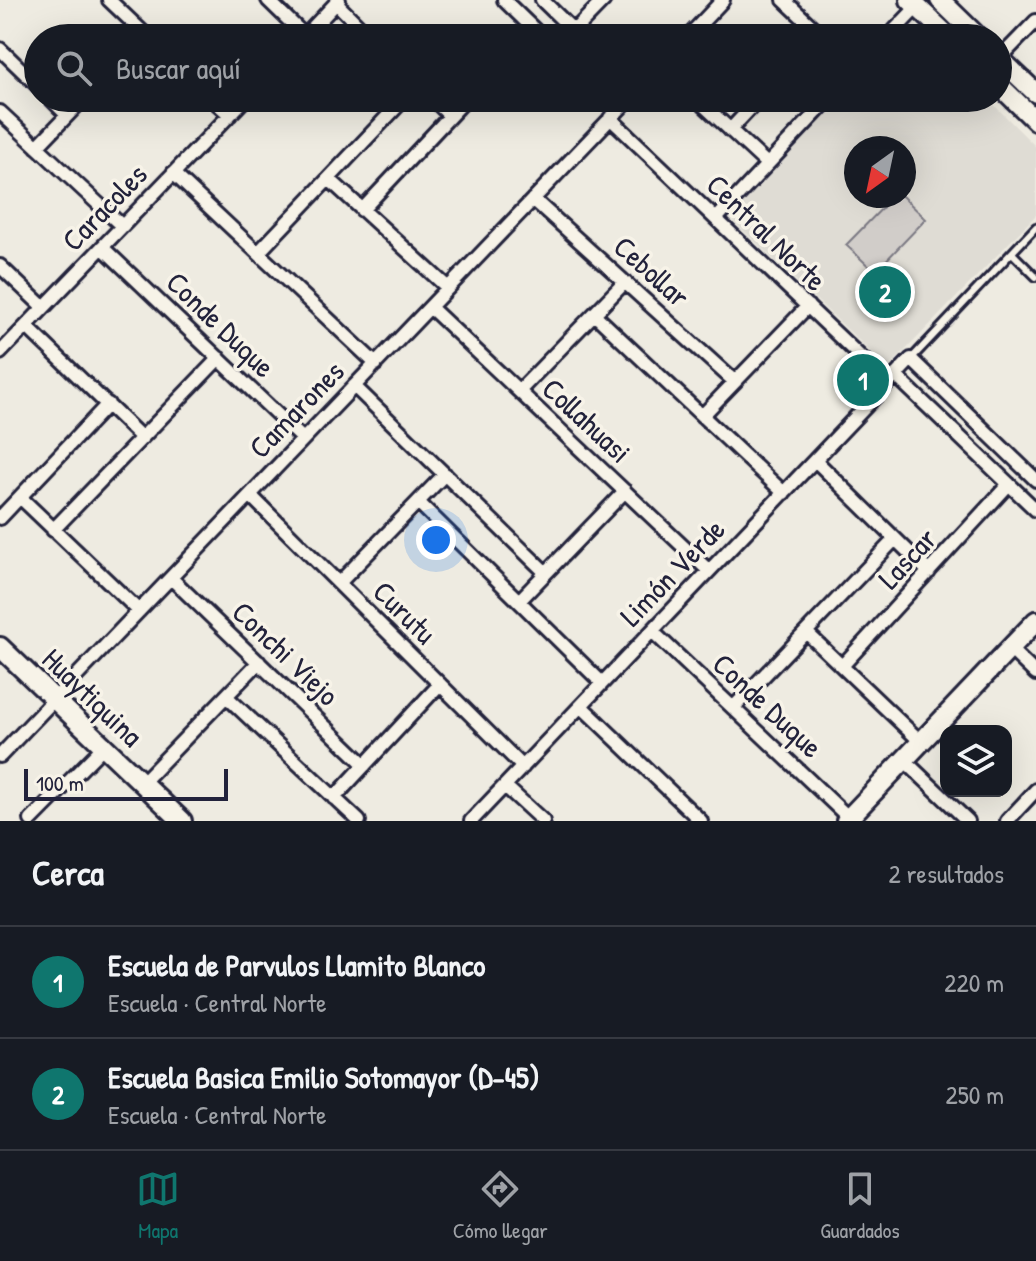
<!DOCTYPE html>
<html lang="es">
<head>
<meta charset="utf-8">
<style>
	:root { --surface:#171b24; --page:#242831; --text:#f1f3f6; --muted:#9ea1a6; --line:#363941; --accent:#0f766e }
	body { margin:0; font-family:"Patrick Hand",sans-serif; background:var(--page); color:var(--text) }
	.controls { position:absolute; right:24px; bottom:24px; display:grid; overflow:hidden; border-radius:16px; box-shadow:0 8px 32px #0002 }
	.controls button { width:72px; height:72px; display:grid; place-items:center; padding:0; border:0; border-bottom:2px solid var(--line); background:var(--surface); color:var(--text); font:40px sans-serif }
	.compass { position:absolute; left:844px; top:136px; width:72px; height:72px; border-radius:50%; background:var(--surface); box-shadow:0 8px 32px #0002; rotate:213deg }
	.scale { position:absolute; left:24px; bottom:20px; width:204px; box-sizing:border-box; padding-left:8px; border:4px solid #22223b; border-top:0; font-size:22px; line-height:28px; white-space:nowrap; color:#22223b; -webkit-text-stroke:6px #f7f3e8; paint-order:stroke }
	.you { position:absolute; left:436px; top:540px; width:28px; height:28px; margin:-20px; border:6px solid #fff; border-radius:50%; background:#1a73e8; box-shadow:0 0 0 12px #1a73e833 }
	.badge { display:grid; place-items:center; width:52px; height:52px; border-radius:50%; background:var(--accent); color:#fff; font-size:26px; font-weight:700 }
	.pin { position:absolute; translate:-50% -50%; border:4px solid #fff; box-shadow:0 2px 8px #0006 }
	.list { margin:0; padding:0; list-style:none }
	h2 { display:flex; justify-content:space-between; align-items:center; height:104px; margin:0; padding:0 32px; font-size:34px }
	h2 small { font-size:26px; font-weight:400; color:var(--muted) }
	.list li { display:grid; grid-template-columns:52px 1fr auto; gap:24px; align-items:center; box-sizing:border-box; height:112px; padding:0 32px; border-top:2px solid var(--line) }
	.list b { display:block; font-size:30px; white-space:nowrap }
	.list p { margin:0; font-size:26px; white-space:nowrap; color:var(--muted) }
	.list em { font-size:26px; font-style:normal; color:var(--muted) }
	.icon { flex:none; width:44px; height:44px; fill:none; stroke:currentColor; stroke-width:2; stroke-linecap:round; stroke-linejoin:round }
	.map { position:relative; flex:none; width:1036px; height:821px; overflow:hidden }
	.search { position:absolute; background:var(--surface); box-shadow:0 8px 32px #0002; left:24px; right:24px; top:24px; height:88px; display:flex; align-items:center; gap:20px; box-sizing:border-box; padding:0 28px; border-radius:44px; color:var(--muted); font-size:30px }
	.sheet { height:328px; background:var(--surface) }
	nav { display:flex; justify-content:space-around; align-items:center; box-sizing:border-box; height:112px; border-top:2px solid var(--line); background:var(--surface); font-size:22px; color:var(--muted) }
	nav a { display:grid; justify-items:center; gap:4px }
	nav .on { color:var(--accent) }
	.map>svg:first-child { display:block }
	.built { fill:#dfdcd4; fill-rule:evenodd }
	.green { fill:#d1cdc9; stroke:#7a7882; stroke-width:2 }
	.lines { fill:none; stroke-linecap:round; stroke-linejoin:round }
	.lane-casing { stroke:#22223b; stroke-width:12 }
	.street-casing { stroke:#22223b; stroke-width:18 }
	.secondary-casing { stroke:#22223b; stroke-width:24 }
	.lane { stroke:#f7f3e8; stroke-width:6 }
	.street { stroke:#f7f3e8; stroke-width:12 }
	.secondary { stroke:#f7f3e8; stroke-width:18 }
	.labels { text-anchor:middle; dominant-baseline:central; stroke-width:7; stroke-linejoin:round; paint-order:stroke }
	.street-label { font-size:30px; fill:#22223b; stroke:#f7f3e8 }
</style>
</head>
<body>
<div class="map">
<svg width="1036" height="821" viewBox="0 0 1036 821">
	<rect width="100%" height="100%" fill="#eeebe1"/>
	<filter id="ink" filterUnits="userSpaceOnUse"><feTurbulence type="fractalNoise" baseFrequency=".0125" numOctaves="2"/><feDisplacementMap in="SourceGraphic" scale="16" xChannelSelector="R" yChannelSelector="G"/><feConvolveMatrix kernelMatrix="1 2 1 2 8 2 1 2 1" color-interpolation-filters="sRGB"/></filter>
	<g filter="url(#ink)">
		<path class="built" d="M913 22 929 38H898Z
			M841 98H987L1036 147V215L888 368 727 215ZM856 148H904V196H856Z"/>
		<path class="green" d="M894 196H902L926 219 875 272 846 245Z"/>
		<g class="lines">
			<g class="lane-casing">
				<path id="lane" d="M1012 253 1036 277
					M911 359 1036 227"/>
			</g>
			<g class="street-casing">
				<path id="street" d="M109 0 149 38
					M268 0 305 36
					M504 0 543 38
					M542 0 581 38
					M784 0 824 38
					M336 3 371 38
					M303 38 339 0
					M567 38 604 0
					M687 38 723 0
					M887 38 917 7
					M0 49 38 86
					M998 60 1036 21
					M50 98 67 115
					M211 98 230 115
					M432 98 450 116
					M605 98 618 110
					M696 98 767 164
					M0 112 122 226
					M610 118 888 383
					M730 130 760 98
					M37 147 84 98
					M173 173 376 364
					M329 179 448 288
					M533 199 735 382
					M362 210 467 98
					M716 219 830 98
					M102 247 303 439
					M258 253 405 98
					M0 266 43 307
					M430 307 709 571
					M594 314 784 493
					M26 326 142 438
					M0 353 246 98
					M895 375 1036 510
					M354 386 546 573
					M519 391 625 282
					M702 416 808 306
					M815 460 929 572
					M250 495 523 767
					M20 497 139 611
					M418 502 602 683
					M0 518 108 404
					M53 530 219 358
					M171 578 365 765
					M339 583 445 474
					M519 601 625 491
					M652 631 849 818
					M806 632 921 742
					M1010 649 1036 674
					M842 666 1009 484
					M226 696 359 821
					M581 706 701 821
					M733 708 895 539
					M0 756 630 98
					M904 760 968 821
					M142 783 259 662
					M505 786 543 821
					M334 798 440 684
					M31 820 104 746
					M471 821 911 359 1036 480
					M1007 821 1036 790"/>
			</g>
			<g class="secondary-casing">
				<path id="secondary" d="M910 0 950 38
					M940 0 979 38
					M998 57 1036 93
					M998 84 1036 121
					M0 647 182 821
					M846 821 1036 621"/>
			</g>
			<use href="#lane" class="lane"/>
			<use href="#street" class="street"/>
			<use href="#secondary" class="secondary"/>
		</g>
	</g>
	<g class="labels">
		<g class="street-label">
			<text transform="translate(104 207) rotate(-46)">Caracoles</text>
			<text transform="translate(767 232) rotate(44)">Central Norte</text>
			<text transform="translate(652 271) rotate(42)">Cebollar</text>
			<text transform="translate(221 324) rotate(44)">Conde Duque</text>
			<text transform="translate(296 409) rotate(-46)">Camarones</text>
			<text transform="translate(587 420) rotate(43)">Collahuasi</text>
			<text transform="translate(907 558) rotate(-47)">Lascar</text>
			<text transform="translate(672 572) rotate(-46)">Limón Verde</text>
			<text transform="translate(405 612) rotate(45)">Curutu</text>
			<text transform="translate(286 653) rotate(44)">Conchi Viejo</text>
			<text transform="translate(93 697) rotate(44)">Huaytiquina</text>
			<text transform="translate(768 705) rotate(43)">Conde Duque</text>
		</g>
	</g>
</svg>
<div class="controls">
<button><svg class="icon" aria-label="layers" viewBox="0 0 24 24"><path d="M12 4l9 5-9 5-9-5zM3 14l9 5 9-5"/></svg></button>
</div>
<svg class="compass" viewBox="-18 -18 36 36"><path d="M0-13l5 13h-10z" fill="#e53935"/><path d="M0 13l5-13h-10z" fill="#9ea1a6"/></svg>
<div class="scale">100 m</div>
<div class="you"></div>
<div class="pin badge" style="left:863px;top:380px">1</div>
<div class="pin badge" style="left:885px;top:292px">2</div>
<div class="search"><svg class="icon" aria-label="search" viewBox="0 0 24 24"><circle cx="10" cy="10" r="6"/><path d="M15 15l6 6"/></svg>Buscar aquí</div>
</div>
<section class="sheet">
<h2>Cerca<small>2 resultados</small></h2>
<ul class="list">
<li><span class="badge">1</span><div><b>Escuela de Parvulos Llamito Blanco</b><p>Escuela · Central Norte</p></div><em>220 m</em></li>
<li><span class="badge">2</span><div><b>Escuela Basica Emilio Sotomayor (D-45)</b><p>Escuela · Central Norte</p></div><em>250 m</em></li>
</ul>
</section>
<nav>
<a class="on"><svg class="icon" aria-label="map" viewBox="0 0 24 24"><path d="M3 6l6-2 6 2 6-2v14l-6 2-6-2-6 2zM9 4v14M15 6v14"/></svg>Mapa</a>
<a><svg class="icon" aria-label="directions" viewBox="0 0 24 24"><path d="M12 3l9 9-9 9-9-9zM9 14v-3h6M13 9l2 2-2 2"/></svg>Cómo llegar</a>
<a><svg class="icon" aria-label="saved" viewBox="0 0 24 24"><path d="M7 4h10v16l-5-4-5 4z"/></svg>Guardados</a>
</nav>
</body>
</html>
